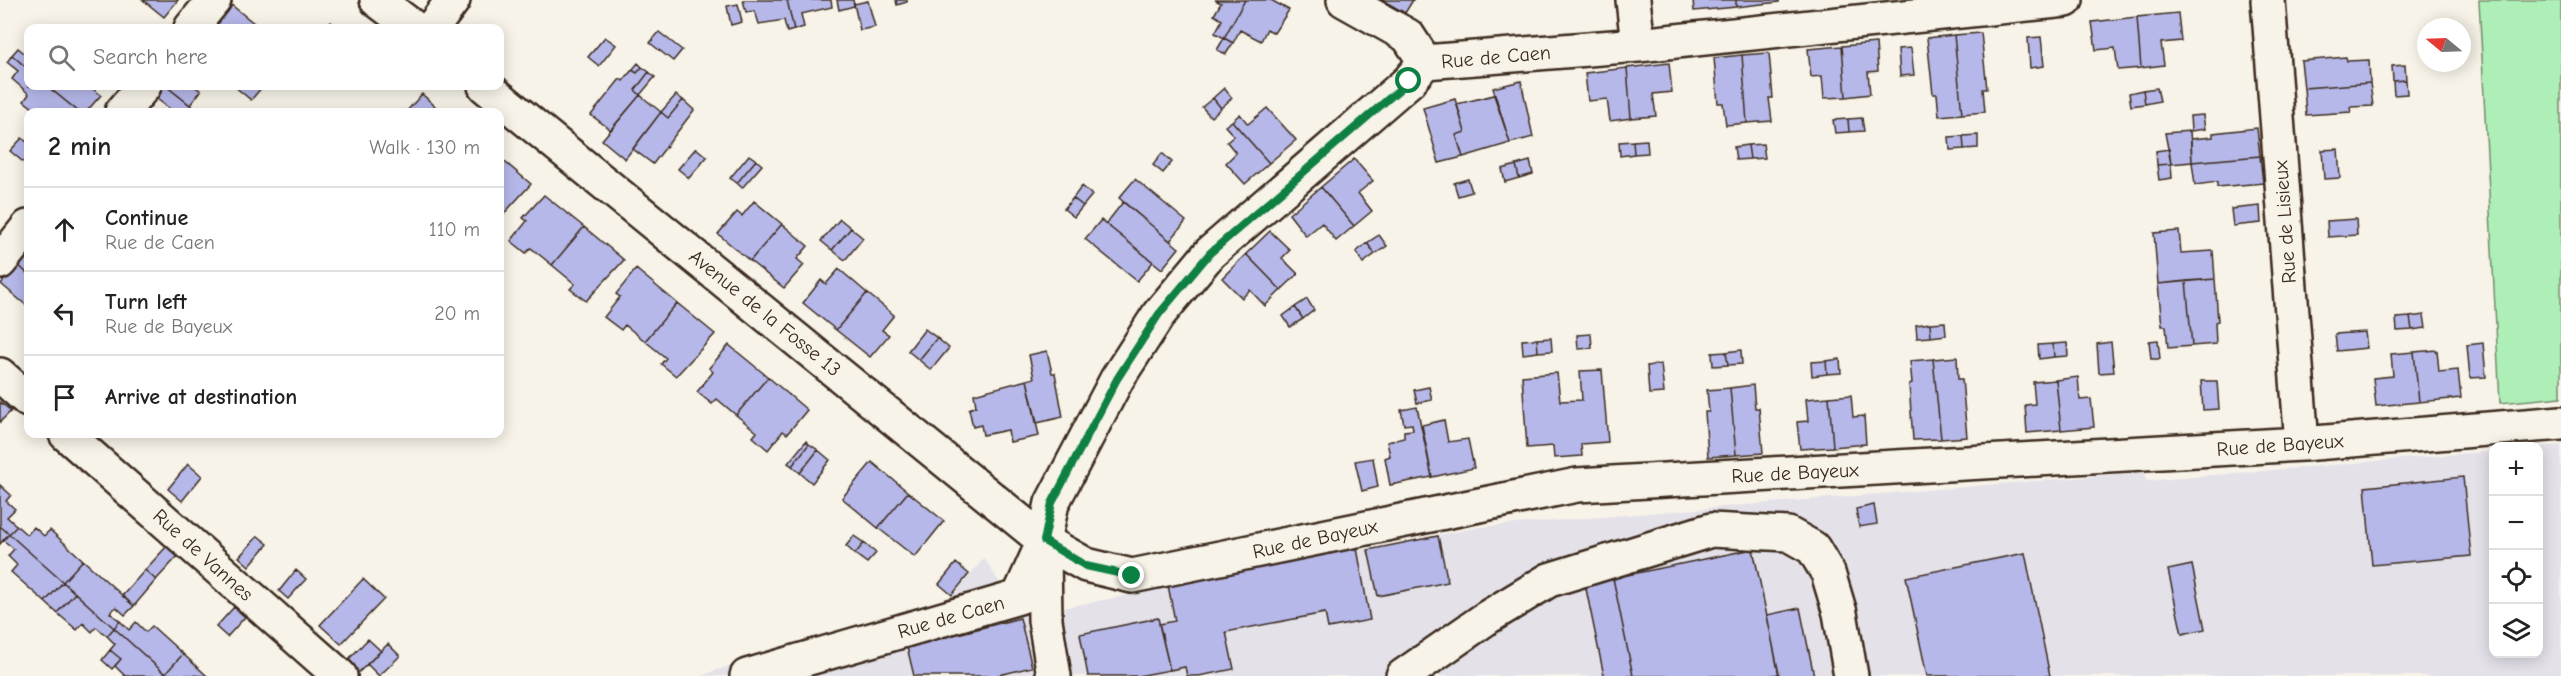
<!DOCTYPE html>
<html lang="en">
<head>
<meta charset="utf-8">
<style>
	:root { --surface:#fff; --page:#f6f6f6; --text:#222; --muted:#767676; --line:#e0e0e0 }
	body { margin:0; font-family:"Comic Neue",sans-serif; background:var(--page); color:var(--text) }
	.controls { position:absolute; right:18px; bottom:18px; display:grid; overflow:hidden; border-radius:12px; box-shadow:0 3px 15px #0003 }
	.controls button { width:54px; height:54px; display:grid; place-items:center; padding:0; border:0; border-bottom:2px solid var(--line); background:var(--surface); color:var(--text); font:30px sans-serif }
	.compass { position:absolute; left:2417px; top:18px; width:54px; height:54px; border-radius:50%; background:var(--surface); box-shadow:0 3px 15px #0003; rotate:289deg }
	.stop { position:absolute; width:18px; height:18px; margin:-14px; border:4px solid #0b8043; border-radius:50%; background:#fff }
	.stop.end { background:#0b8043; border-color:#fff; box-shadow:0 2px 6px #0008 }
	.list { margin:0; padding:0; list-style:none }
	h2 { display:flex; justify-content:space-between; align-items:center; height:78px; margin:0; padding:0 24px; font-size:26px }
	h2 small { font-size:20px; font-weight:400; color:var(--muted) }
	.list li { display:grid; grid-template-columns:39px 1fr auto; gap:18px; align-items:center; box-sizing:border-box; height:84px; padding:0 24px; border-top:2px solid var(--line) }
	.list b { display:block; font-size:22px; white-space:nowrap }
	.list p { margin:0; font-size:20px; white-space:nowrap; color:var(--muted) }
	.list em { font-size:20px; font-style:normal; color:var(--muted) }
	.icon { flex:none; width:33px; height:33px; fill:none; stroke:currentColor; stroke-width:2; stroke-linecap:round; stroke-linejoin:round }
	.map { position:relative; flex:none; width:2561px; height:676px; overflow:hidden }
	.search { position:absolute; background:var(--surface); box-shadow:0 3px 15px #0003; left:24px; top:24px; width:480px; height:66px; display:flex; align-items:center; gap:15px; box-sizing:border-box; padding:0 21px; border-radius:12px; color:var(--muted); font-size:22px }
	.panel { position:absolute; background:var(--surface); box-shadow:0 3px 15px #0003; left:24px; top:108px; width:480px; height:330px; border-radius:12px }
	.map>svg:first-child { display:block }
	.built { fill:#e4e1e9 }
	.green { fill:#aeefb8; stroke:#748c6b; stroke-width:1.5 }
	.building { fill:#b6b8ea; stroke:#3b2a1e; stroke-width:1.5 }
	.lines { fill:none; stroke-linecap:round; stroke-linejoin:round }
	.minor-casing { stroke:#3b2a1e; stroke-width:38 }
	.minor { stroke:#f7f3e8; stroke-width:33 }
	.route { stroke:#0b8043; stroke-width:8 }
	.labels { text-anchor:middle; dominant-baseline:central; stroke-width:6; stroke-linejoin:round; paint-order:stroke }
	.street-label { font-size:20px; fill:#3b2a1e; stroke:#f7f3e8 }
</style>
</head>
<body>
<div class="map">
<svg width="2561" height="676" viewBox="0 0 2561 676">
	<rect width="100%" height="100%" fill="#f7f3e8"/>
	<filter id="ink" filterUnits="userSpaceOnUse"><feTurbulence type="fractalNoise" baseFrequency=".0167" numOctaves="2"/><feDisplacementMap in="SourceGraphic" scale="12" xChannelSelector="R" yChannelSelector="G"/><feConvolveMatrix kernelMatrix="1 2 1 2 8 2 1 2 1" color-interpolation-filters="sRGB"/></filter>
	<g filter="url(#ink)">
		<path class="built" d="M2561 445V676H702L716 670 938 614 984 558 1021 616 1480 527 2145 472 2146 481 2493 451 2494 654H2538L2539 447Z"/>
		<path class="green" d="M2479 0H2561V397L2500 403Z"/>
		<path class="building" d="M143 0H178L164 17Z
			M743 0H787L794 30 787 32 784 20 759 24 755 11 746 12Z
			M787 0H831L832 7 801 14 804 27 794 30Z
			M837 0H853L854 6 839 10Z
			M896 0H907V2L897 5Z
			M1215 0H1245L1224 38 1215 33 1222 20 1214 15 1221 3Z
			M1245 0H1271L1289 10 1274 33 1267 29 1261 41 1240 30 1233 43 1224 38Z
			M1382 0H1413L1405 13Z
			M1693 0H1736V7L1694 11Z
			M1736 0H1779V2L1736 7Z
			M868 1 875 27 860 30 854 4Z
			M229 3 260 28H218L212 24Z
			M738 4 742 22 731 25 727 6Z
			M2178 13 2181 41 2161 43 2164 65 2141 68 2137 17Z
			M2137 17 2141 68 2118 70 2115 48 2096 50 2092 22Z
			M331 22 340 28H326Z
			M659 32 682 50 673 61 650 43Z
			M1981 33 1987 89H1983L1985 112 1962 114 1954 35Z
			M1954 35 1962 114 1939 116 1937 94H1933L1927 38Z
			M605 37 616 45 599 66 588 57Z
			M2041 37 2044 66 2030 68 2028 38Z
			M1224 38 1233 43 1226 54 1217 50Z
			M1876 43 1878 71 1868 72 1870 94 1846 97 1842 46Z
			M1842 46 1846 97 1824 98 1822 76 1811 77 1808 49Z
			M18 48 28 56V69L12 55Z
			M1911 48 1914 75 1900 76 1898 49Z
			M1769 53 1773 98H1769L1772 121 1747 123 1742 55Z
			M12 55 28 69V86H47L79 112H38L24 101 29 94 12 79 18 71 7 62Z
			M1742 55 1747 123 1726 125 1723 103H1718L1714 58Z
			M2346 57 2347 61 2369 60 2370 83 2304 88 2301 61Z
			M638 63 642 67 637 73 632 70Z
			M1669 63 1672 92 1653 94 1656 116 1631 118 1627 68Z
			M2405 65 2406 80 2393 81 2392 66Z
			M642 67 649 72 635 90 640 95 611 130 591 115 620 79 623 81 632 70 637 73Z
			M1627 68 1631 118 1610 121 1607 99 1588 101 1585 73Z
			M649 72 655 77 640 95 635 90Z
			M2406 80 2407 94 2394 95 2393 81Z
			M1521 81 1533 137 1510 143 1493 88Z
			M2370 83 2373 106 2350 107 2351 112 2306 115 2304 88Z
			M47 86H89L101 95 86 112H79Z
			M162 86H166L199 112H174L153 96Z
			M166 86H194L201 91 190 105Z
			M234 86H263L251 100Z
			M1224 88 1232 98 1221 108 1213 98Z
			M2157 88 2160 101 2145 104 2143 90Z
			M2143 90 2145 104 2131 106 2129 93Z
			M422 94 435 106 429 112H406Z
			M640 95 661 112 625 159 602 140Z
			M676 95 683 100 668 118 661 112Z
			M1494 95 1510 143 1463 157 1456 135 1465 132 1457 104Z
			M1213 98 1221 108 1211 117 1202 107Z
			M1455 99 1465 132 1456 135 1463 157 1439 163 1423 108Z
			M683 100 694 110 653 164 633 149 661 112 668 118Z
			M1267 108 1296 140 1269 163 1232 121 1240 114 1248 124Z
			M2203 115 2205 129 2191 131 2190 116Z
			M1862 118 1864 131 1849 132 1848 119Z
			M1848 119 1849 132 1835 133 1833 120Z
			M1232 121 1269 163 1245 184 1226 163 1236 153 1227 142 1234 136 1225 126Z
			M2257 128 2260 156 2192 162 2191 139 2213 137V133Z
			M2190 131 2192 162 2171 164 2165 133Z
			M1978 135V148L1964 149 1963 136Z
			M1963 136 1964 149 1950 150 1949 137Z
			M22 138 28 143V166L10 151Z
			M1647 140 1648 153 1634 154 1633 141Z
			M1633 141 1634 154 1620 156 1619 142Z
			M1763 144 1765 158 1750 159 1748 145Z
			M1748 145 1750 159 1736 160 1734 147Z
			M696 148 707 157 689 178 678 169Z
			M2169 149 2171 164 2157 165 2156 151Z
			M2338 149 2340 178 2324 179 2322 150Z
			M1162 153 1172 162 1163 173 1153 165Z
			M749 155 756 160 737 183 730 178Z
			M2260 156 2263 183 2217 187V182L2195 185 2192 162Z
			M500 158 531 184 500 218Z
			M1354 159 1373 181 1358 193 1372 211 1354 226 1321 187Z
			M756 160 762 165 742 188 737 183Z
			M1530 161 1533 174 1519 178 1516 165Z
			M2171 164 2172 178 2159 180 2157 165Z
			M1516 165 1519 178 1505 182 1502 169Z
			M1135 179 1186 221 1170 241 1119 198Z
			M1468 179 1472 192 1458 196 1454 183Z
			M1082 186 1092 195 1083 206 1073 198Z
			M1321 187 1354 226 1336 241 1322 223 1306 236 1289 214Z
			M544 195 584 227 552 265 531 248 526 253 511 241 527 221 523 218Z
			M1073 198 1083 206 1074 217 1064 209Z
			M754 201 782 224 750 261 718 234 737 212 742 216Z
			M1123 202 1179 248 1162 269 1106 224Z
			M2260 206 2261 223 2233 226 2231 209Z
			M840 219 851 228 832 250 821 241Z
			M2356 219 2357 235 2328 237 2327 221Z
			M1101 220 1153 262 1137 281 1085 239Z
			M782 224 808 246 797 259 804 265 784 288 750 261Z
			M584 227 624 260 586 301 570 289 575 284 552 265Z
			M851 228 863 238 845 260 832 250Z
			M1270 231 1290 250 1282 258 1298 274 1281 290 1246 254Z
			M2179 231 2181 253 2213 251 2215 279 2158 284 2154 233Z
			M1379 235 1387 246 1375 254 1367 243Z
			M1367 243 1375 254 1363 263 1356 252Z
			M28 250V274L17 264Z
			M1246 254 1281 290 1265 306 1250 290 1242 298 1222 278Z
			M17 264 28 274V307L1 284Z
			M636 269 677 303 645 341 625 325 621 330 604 317 620 297 616 294Z
			M839 269 867 293 836 330 803 303 821 280 826 284Z
			M2215 279 2218 321 2215 322 2216 344 2192 346 2186 281Z
			M2186 281 2192 346 2168 348 2166 326H2162L2158 284Z
			M867 293 894 315 882 330 889 335 870 357 836 330Z
			M1307 299 1314 310 1303 319 1295 307Z
			M677 303 715 334 676 376 661 364 666 358 645 341Z
			M1295 307 1303 319 1290 327 1283 316Z
			M2424 315 2426 328 2412 330 2410 317Z
			M2410 317 2412 330 2397 331 2396 318Z
			M1945 322 1946 335 1931 337 1930 323Z
			M1930 323 1931 337 1917 338 1916 325Z
			M925 329 937 338 919 360 908 351Z
			M2365 332 2367 348 2337 351 2335 334Z
			M1591 334 1592 348 1578 349 1577 335Z
			M937 338 949 348 931 370 919 360Z
			M1551 338 1552 351 1538 352 1537 339Z
			M1537 339 1538 352 1523 354 1522 340Z
			M2158 340 2160 359H2151L2149 341Z
			M2111 342 2114 372 2099 373 2097 344Z
			M2067 343 2068 356 2054 357 2053 344Z
			M2483 343 2486 377 2470 378 2467 345Z
			M2053 344 2054 357 2039 359 2038 345Z
			M729 345 768 377 736 415 717 399 712 404 697 392 713 372 709 368Z
			M1741 350 1742 364 1728 365 1726 352Z
			M2437 350 2439 372 2458 370 2461 398 2419 402 2414 352Z
			M1047 351 1052 373H1055L1063 417 1037 423 1027 380 1034 378 1029 355Z
			M1726 352 1728 365 1713 366 1712 353Z
			M2414 352 2419 402 2376 406 2373 378 2393 376 2391 354Z
			M1957 357 1958 379H1962L1967 437 1941 439 1933 359Z
			M1840 359 1841 373 1827 374 1826 361Z
			M1933 359 1941 439 1913 440 1909 384 1912 383 1910 361Z
			M1826 361 1827 374 1812 376 1811 362Z
			M1661 364 1664 393 1649 394 1647 366Z
			M1602 370 1608 442 1581 444 1582 456 1554 458 1553 446 1527 448 1522 376 1557 373 1560 401 1582 400 1580 371Z
			M768 377 807 410 787 434 783 431 768 450 753 437 757 432 736 415Z
			M2078 377 2080 400 2091 399 2094 427 2061 430 2056 380Z
			M1027 380 1039 436 1010 442 1008 430 983 435 981 425 973 427 969 409 976 406 974 394Z
			M2056 380 2061 430 2027 433 2025 405 2035 404 2033 382Z
			M2201 381H2217L2219 409 2203 410Z
			M1753 385 1755 408H1759L1763 453 1736 455 1730 388Z
			M1429 387 1432 400 1417 403 1414 390Z
			M1730 388 1736 455 1708 457 1705 412H1709L1707 390Z
			M1851 395 1853 417 1864 416 1866 444 1833 447 1829 397Z
			M1829 397 1833 447 1800 449 1797 422 1808 421 1806 399Z
			M0 402 11 411 0 422Z
			M1417 407 1432 477 1390 485 1385 458 1390 456 1387 442 1404 438V431L1413 430 1412 424 1404 425 1401 410Z
			M1444 420 1448 442 1468 439 1474 468 1432 477 1422 425Z
			M806 441 809 444 792 466 788 463Z
			M809 444 818 450 800 473 792 466Z
			M818 450 830 460 812 483 800 473Z
			M1373 458 1378 487 1362 491 1355 461Z
			M872 462 908 492 878 528 842 498Z
			M188 464 202 476 182 501 168 489Z
			M2463 477 2471 556 2372 565 2365 487Z
			M0 485 11 495 6 501 15 509 7 517 17 526 9 534 0 526Z
			M908 492 944 521 915 557 878 528Z
			M1874 505 1877 524 1859 527 1856 509Z
			M0 526 9 534 0 544Z
			M17 526 27 535 34 527 44 536 50 530 83 560 63 582 9 534Z
			M9 534 63 582 45 602 11 572 17 565 8 556 14 549 3 540Z
			M258 536 268 544 249 566 239 557Z
			M854 536 864 543 855 554 846 546Z
			M1438 536 1448 582 1378 596 1368 550Z
			M864 543 876 553 867 563 855 554Z
			M167 546 178 556 156 580 145 570Z
			M1357 548 1370 620 1328 628 1325 613 1226 632 1234 669 1199 676H1187L1185 667 1170 670 1159 624 1175 621 1168 585Z
			M1753 549 1779 674 1767 676H1633L1613 578Z
			M2025 553 2050 676H1927L1906 577Z
			M83 560 134 606 125 615 116 607 110 613 120 621 114 628 63 582Z
			M956 563 969 574 952 595 939 584Z
			M2192 565 2205 629 2182 634 2168 570Z
			M145 570 156 580 134 606 122 596Z
			M296 570 306 579 288 599 279 591Z
			M1613 578 1633 676H1604L1585 584Z
			M363 579 384 599 341 644 320 625Z
			M63 582 75 593 57 613 45 602Z
			M75 593 114 628 107 636 96 627 92 632 83 623 77 630 57 613Z
			M234 607 245 617 227 637 216 627Z
			M1800 608 1814 676H1779L1767 615Z
			M1020 618 1032 667 995 676H914L907 647Z
			M1158 618 1170 670 1138 676H1088L1080 634Z
			M120 621 129 630 136 622 146 632 152 626 183 654 165 674 114 628Z
			M114 628 165 674 164 676H125L115 666 121 659 110 650 115 644 107 636Z
			M368 639 381 651 358 673 346 662Z
			M388 644 400 656 379 676 367 664Z
			M110 650 121 659 112 669 102 660Z
			M183 654 207 676 165 674Z"/>
		<g class="lines">
			<g class="minor-casing">
				<path id="minor" d="M377 0 414 28
					M1344 0 1408 36 1425 62
					M1633 0 1638 45
					M2268 0 2302 444
					M191 28 214 0
					M432 28 453 0
					M485 86 1044 541 1086 565 1132 576 1577 485 2302 444 2561 423
					M122 112 144 86
					M0 262 28 227
					M0 375 28 400
					M66 434 340 676
					M1044 552 1045 620 1054 676
					M747 676 1019 597 1044 541 1052 503 1117 379 1159 314 1210 253 1409 81 1425 62 1638 45 2066 0
					M1403 676 1488 617 1549 580 1711 530 1788 534 1813 548 1828 573 1840 613 1851 676"/>
			</g>
			<use href="#minor" class="minor"/>
		</g>
	</g>
	<g class="lines" filter="url(#ink)">
		<path class="route" d="M1132 576 1086 566 1044 541 1052 503 1117 379 1159 314 1210 253 1409 81"/>
	</g>
	<g class="labels">
		<g class="street-label">
			<text transform="translate(1496 57) rotate(-5)">Rue de Caen</text>
			<text transform="translate(2285 222) rotate(-94)">Rue de Lisieux</text>
			<text transform="translate(765 313) rotate(39)">Avenue de la Fosse 13</text>
			<text transform="translate(2280 445) rotate(-4)">Rue de Bayeux</text>
			<text transform="translate(1795 473) rotate(-3)">Rue de Bayeux</text>
			<text transform="translate(1315 539) rotate(-12)">Rue de Bayeux</text>
			<text transform="translate(203 555) rotate(42)">Rue de Vannes</text>
			<text transform="translate(951 617) rotate(-16)">Rue de Caen</text>
		</g>
	</g>
</svg>
<div class="controls">
<button>+</button>
<button>−</button>
<button><svg class="icon" aria-label="locate" viewBox="0 0 24 24"><circle cx="12" cy="12" r="6"/><path d="M12 2v4M12 18v4M2 12h4M18 12h4"/></svg></button>
<button><svg class="icon" aria-label="layers" viewBox="0 0 24 24"><path d="M12 4l9 5-9 5-9-5zM3 14l9 5 9-5"/></svg></button>
</div>
<svg class="compass" viewBox="-18 -18 36 36"><path d="M0-13l5 13h-10z" fill="#e53935"/><path d="M0 13l5-13h-10z" fill="#767676"/></svg>
<div class="stop" style="left:1409px;top:81px"></div>
<div class="stop end" style="left:1132px;top:576px"></div>
<div class="search"><svg class="icon" aria-label="search" viewBox="0 0 24 24"><circle cx="10" cy="10" r="6"/><path d="M15 15l6 6"/></svg>Search here</div>
<section class="panel">
<h2>2 min<small>Walk · 130 m</small></h2>
<ul class="list">
<li><svg class="icon" aria-label="ahead" viewBox="0 0 24 24"><path d="M12 20V5M6 11l6-6 6 6"/></svg><div><b>Continue</b><p>Rue de Caen</p></div><em>110 m</em></li>
<li><svg class="icon" aria-label="left" viewBox="0 0 24 24"><path d="M17 20v-9H6M10 6l-5 5 5 5"/></svg><div><b>Turn left</b><p>Rue de Bayeux</p></div><em>20 m</em></li>
<li><svg class="icon" aria-label="arrive" viewBox="0 0 24 24"><path d="M6 21V4h12l-3 4 3 4H6"/></svg><div><b>Arrive at destination</b></div></li>
</ul>
</section>
</div>
</body>
</html>
